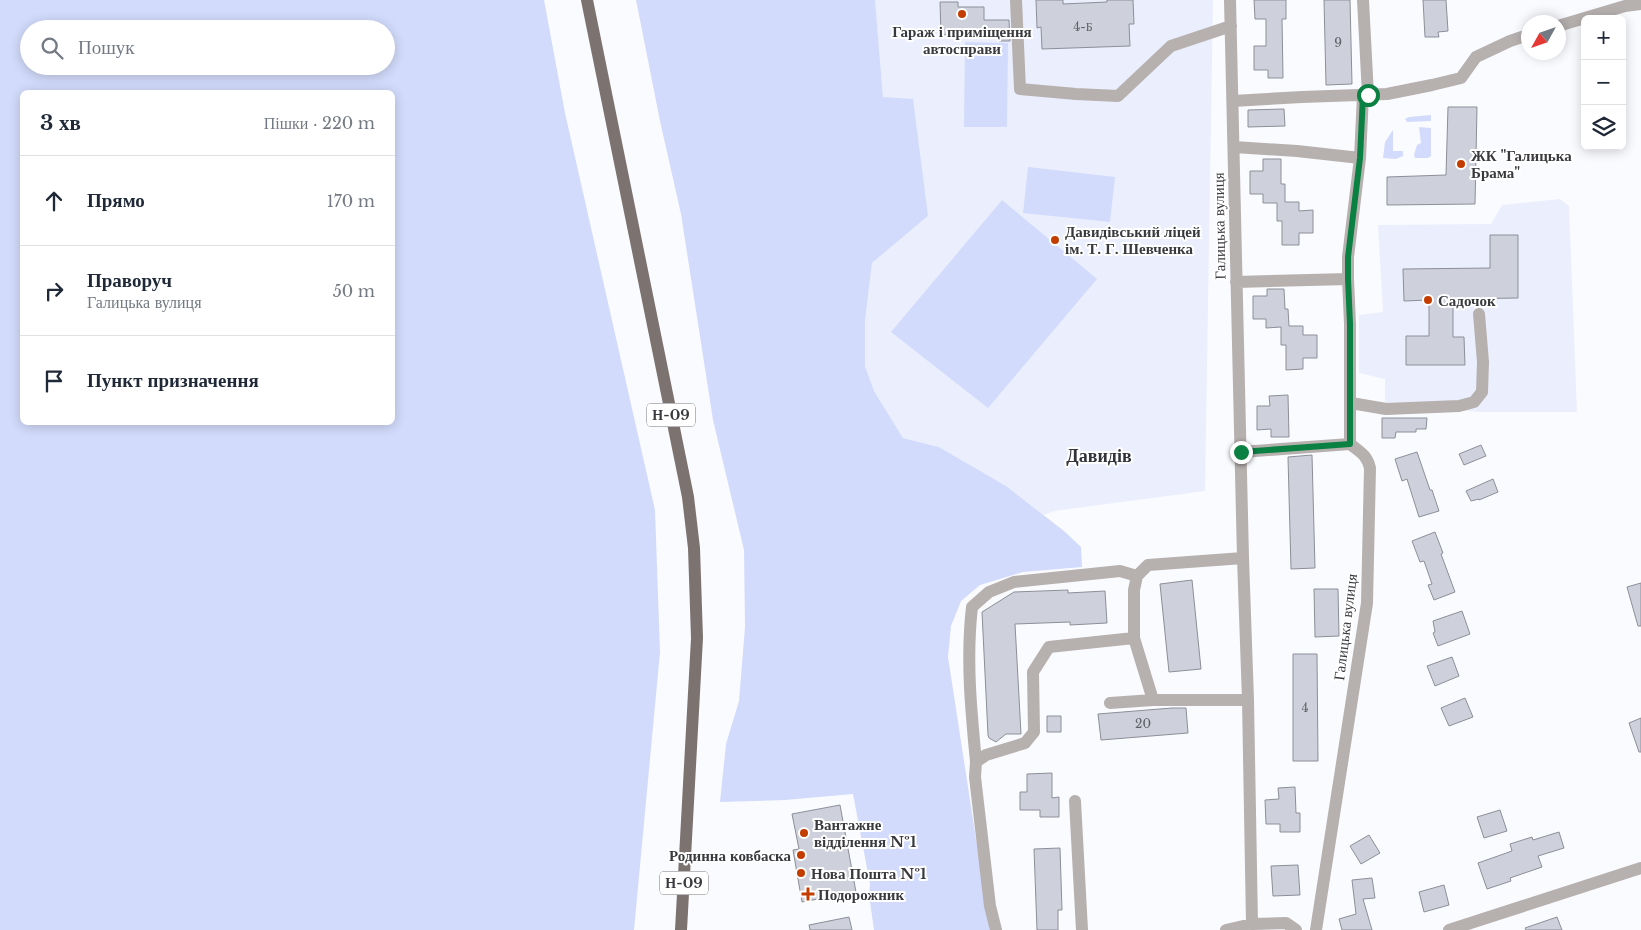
<!DOCTYPE html>
<html lang="uk">
<head>
<meta charset="utf-8">
<style>
	:root { --surface:#fff; --page:#f2f2f3; --text:#1f2937; --muted:#747a83; --line:#e0e1e3 }
	body { margin:0; font-family:"Libre Baskerville",serif; background:var(--page); color:var(--text) }
	.controls { position:absolute; right:15px; top:15px; display:grid; overflow:hidden; border-radius:8px; box-shadow:0 2px 12px #0003 }
	.controls button { width:45px; height:45px; display:grid; place-items:center; padding:0; border:0; border-bottom:1px solid var(--line); background:var(--surface); color:var(--text); font:25px sans-serif }
	.compass { position:absolute; left:1521px; top:15px; width:45px; height:45px; border-radius:50%; background:var(--surface); box-shadow:0 2px 12px #0003; rotate:230deg }
	.stop { position:absolute; width:15px; height:15px; margin:-11px; border:4px solid #0b8043; border-radius:50%; background:#fff }
	.stop.end { background:#0b8043; border-color:#fff; box-shadow:0 1px 5px #0008 }
	.list { margin:0; padding:0; list-style:none }
	h2 { display:flex; justify-content:space-between; align-items:center; height:65px; margin:0; padding:0 20px; font-size:21px }
	h2 small { font-size:16px; font-weight:400; color:var(--muted) }
	.list li { display:grid; grid-template-columns:32px 1fr auto; gap:15px; align-items:center; box-sizing:border-box; height:90px; padding:0 20px; border-top:1px solid var(--line) }
	.list b { display:block; font-size:19px; white-space:nowrap }
	.list p { margin:0; font-size:16px; white-space:nowrap; color:var(--muted) }
	.list em { font-size:16px; font-style:normal; color:var(--muted) }
	.icon { flex:none; width:28px; height:28px; fill:none; stroke:currentColor; stroke-width:2; stroke-linecap:round; stroke-linejoin:round }
	.map { position:relative; flex:none; width:1641px; height:930px; overflow:hidden }
	.search { position:absolute; background:var(--surface); box-shadow:0 2px 12px #0003; left:20px; top:20px; width:375px; height:55px; display:flex; align-items:center; gap:12px; box-sizing:border-box; padding:0 18px; border-radius:28px; color:var(--muted); font-size:19px }
	.panel { position:absolute; background:var(--surface); box-shadow:0 2px 12px #0003; left:20px; top:90px; width:375px; height:335px; border-radius:8px }
	.map>svg:first-child { display:block }
	.built { fill:#ebeffd }
	.green { fill:#d2dbfb; fill-rule:evenodd }
	.building { fill:#ced1db; stroke:#8c8f98 }
	.lines { fill:none; stroke-linecap:round; stroke-linejoin:round }
	.minor { stroke:#b6b0af; stroke-width:12 }
	.major { stroke:#7c7370; stroke-width:12 }
	.route { stroke:#0b8043; stroke-width:6 }
	.poi-dot { fill:#c33d00; stroke:#fff; stroke-width:2 }
	.labels { text-anchor:middle; dominant-baseline:central; stroke-width:4; stroke-linejoin:round; paint-order:stroke }
	.number-label { font-size:12px; fill:#5e6065 }
	.shield { fill:#fff; stroke:#747578; stroke-width:1 }
	.shield-label { font-size:14px; font-weight:bold; fill:#393a3e }
	.poi-label { font-size:15px; font-weight:bold; fill:#393a3e; stroke:#fff; text-anchor:start }
	.street-label { font-size:15px; fill:#393a3e; stroke:#fff }
	.quarter-label { font-size:18px; font-weight:bold; fill:#31333b; stroke:#fff }
</style>
</head>
<body>
<div class="map">
<svg width="1641" height="930" viewBox="0 0 1641 930">
	<rect width="100%" height="100%" fill="#fafbff"/>
	<path class="built" d="M875 0H1213L1205 491 1054 511 1044 515 1006 486 939 447 903 438 874 391 865 366V321L872 263 928 216 883 97Z
		M1560 199 1569 206 1577 412H1480L1385 403V379L1359 373V315L1383 312 1378 225 1491 224 1502 205Z"/>
	<path class="green" d="M0 0H544L565 113 655 510 660 652 634 930H0ZM29 29H386V66H29ZM392 92V422H22V92Z
		M636 0H875L883 97 913 99 928 216 872 263 865 321V366L874 391 903 438 939 447 1006 486 1064 531 1081 547 1082 567 1023 572 980 585 961 601 951 626 948 657 990 930H874L869 895 870 884 853 794 785 800 720 802 726 744 739 701 745 627 744 550 713 420 681 214 660 121Z
		M965 42 1008 43 1007 127H964Z
		M1431 115V121L1407 122 1405 119 1409 117Z
		M1419 127 1431 128V156L1428 158H1415L1414 155 1417 145 1421 143Z
		M1393 130V151H1403V156L1396 159 1383 158 1385 142Z
		M1028 167 1115 177 1110 222 1023 213Z
		M1002 200 1097 279 988 408 891 332Z"/>
	<path class="building" d="M1036 0H1063V4L1107 2V0H1133L1134 24H1129L1130 46 1042 49 1041 27 1037 28Z
		M1254 0H1286V19H1282L1283 78H1268V70H1254V46H1266V19H1255Z
		M1324 0H1350L1352 84 1326 85Z
		M1423 0H1446L1448 31 1438 32 1439 37H1425Z
		M940 2H958V7H984V20H1009L1010 41H999V34L941 35Z
		M1448 107H1477L1475 204 1387 205V177L1446 175Z
		M1284 109 1285 126 1248 127V110Z
		M1263 159H1281V184H1285V202H1299V211L1313 210V233H1299V245H1282V221H1277V203H1263V194H1250V171H1263Z
		M1490 235H1518V298L1453 299V337H1464L1465 365H1406V336H1429V300L1404 301 1403 269 1490 268Z
		M1267 289H1284L1285 309H1288L1289 326H1303V335H1317V358H1303V369L1286 370V345H1281V327L1266 328V319H1253V296H1267Z
		M1288 395 1289 437H1271V429L1257 430V406H1270L1269 396Z
		M1382 418H1427L1426 429H1416V432H1396L1395 438H1382Z
		M1481 445 1486 456 1464 465 1459 454Z
		M1417 452 1430 490H1432L1439 511 1419 517 1407 479 1402 481 1395 459Z
		M1312 455 1315 568 1291 569 1288 457Z
		M1493 479 1498 492 1479 500V499L1471 501 1466 491Z
		M1435 532 1443 553 1441 554 1455 592 1434 600 1428 585 1432 584 1424 561 1420 562 1412 541Z
		M1192 580 1201 669 1169 672 1160 584Z
		M1641 583V626H1638L1627 587Z
		M1314 589H1338L1339 636 1315 637Z
		M1068 590V593L1105 591 1107 623 1070 625V622L1015 624 1021 734H1006L996 742 989 738 988 735 982 612 1014 592Z
		M1462 611 1470 634 1438 646 1433 633 1435 632 1433 621Z
		M1293 654H1317L1318 761H1293Z
		M1452 657 1459 676 1435 686 1427 666Z
		M1465 698 1473 717 1449 726 1441 708Z
		M1172 708H1186L1188 733 1101 740 1098 714Z
		M1047 716H1061V732H1047Z
		M1641 718V752H1639L1629 723Z
		M1052 773V798L1059 797V817H1040V810H1020V792H1027V774Z
		M1295 787 1296 813H1300V832H1280V824H1266L1265 800 1279 799 1278 788Z
		M840 805 856 892 802 902 793 850 799 849 792 814Z
		M1500 810 1507 831 1484 838 1477 817Z
		M1559 832 1564 848 1538 856 1542 867 1510 878 1511 881 1487 889 1478 863 1512 851 1510 844 1532 837 1533 840Z
		M1369 835 1380 853 1361 864 1350 846Z
		M1060 848 1062 910H1058V930H1037L1034 849Z
		M1298 865 1300 895 1273 896 1271 866Z
		M1372 878 1375 898 1363 899 1372 930H1342L1339 919 1356 914 1352 880Z
		M1444 885 1449 905 1424 912 1419 892Z
		M849 917 852 930H810L809 925Z
		M1557 917 1562 930H1526L1525 928Z"/>
	<g class="lines">
		<path class="minor" d="M1016 0 1020 89 1076 94 1118 96 1171 46 1231 26
			M1230 0 1243 558 1248 700 1252 924
			M1363 0 1368 95
			M1558 26 1625 6 1641 4
			M1233 101 1302 97 1387 94 1432 85 1461 78 1476 57 1510 41 1528 35
			M1234 147 1297 151 1360 158 1348 257V279
			M1360 158 1363 95
			M1236 282 1348 279 1350 324V444
			M1351 403 1386 409 1459 406 1474 402 1482 392 1483 362 1479 314
			M1241 452 1350 444C1360 452 1367 455 1370 468L1367 603 1316 930
			M1153 700 1134 638V590L1137 576 1148 565 1243 558
			M1110 703 1153 700H1248
			M976 762C971 710 966 659 972 607L989 592 1014 582 1120 571 1137 576
			M1075 801 1082 930
			M996 930 990 906 975 777 976 762 986 755 1025 743 1034 732 1033 672 1049 647 1134 638
			M1226 930 1252 924 1286 923 1296 930
			M1449 930 1641 868"/>
		<path class="major" d="M587 0 688 497 694 548 697 638 681 930"/>
	</g>
	<g class="lines">
		<path class="route" d="M1241 452 1350 444V324L1348 279V257L1360 158 1363 95H1368"/>
	</g>
	<g class="poi-dot">
		<circle cx="962" cy="14" r="5"/>
		<circle cx="1461" cy="164" r="5"/>
		<circle cx="1055" cy="240" r="5"/>
		<circle cx="1428" cy="300" r="5"/>
		<circle cx="804" cy="833" r="5"/>
		<circle cx="801" cy="855" r="5"/>
		<circle cx="801" cy="873" r="5"/>
		<path d="M805.5 886.5h5v5h5v5h-5v5h-5v-5h-5v-5h5z"/>
	</g>
	<g class="labels">
		<g class="number-label">
			<text x="1083" y="26">4-Б</text>
			<text x="1338" y="42">9</text>
			<text x="1305" y="707">4</text>
			<text x="1143" y="723">20</text>
		</g>
		<g class="shield">
			<rect x="647" y="403.5" width="48" height="23" rx="4"/>
			<rect x="660" y="871.5" width="48" height="23" rx="4"/>
		</g>
		<g class="shield-label">
			<text x="671" y="415">Н-09</text>
			<text x="684" y="883">Н-09</text>
		</g>
		<g class="poi-label">
			<text x="962" y="31" text-anchor="middle">Гараж і приміщення<tspan x="962" dy="17">автосправи</tspan></text>
			<text x="1471" y="155">ЖК "Галицька<tspan x="1471" dy="17">Брама"</tspan></text>
			<text x="1065" y="231">Давидівський ліцей<tspan x="1065" dy="17">ім. Т. Г. Шевченка</tspan></text>
			<text x="1438" y="300">Садочок</text>
			<text x="814" y="824">Вантажне<tspan x="814" dy="17">відділення №1</tspan></text>
			<text x="791" y="855" text-anchor="end">Родинна ковбаска</text>
			<text x="811" y="873">Нова Пошта №1</text>
			<text x="818" y="894">Подорожник</text>
		</g>
		<g class="street-label">
			<text transform="translate(1219 226) rotate(-91)">Галицька вулиця</text>
			<text transform="translate(1345 627) rotate(-83)">Галицька вулиця</text>
		</g>
		<g class="quarter-label">
			<text x="1099" y="456">Давидів</text>
		</g>
	</g>
</svg>
<div class="controls">
<button>+</button>
<button>−</button>
<button><svg class="icon" aria-label="layers" viewBox="0 0 24 24"><path d="M12 4l9 5-9 5-9-5zM3 14l9 5 9-5"/></svg></button>
</div>
<svg class="compass" viewBox="-18 -18 36 36"><path d="M0-13l5 13h-10z" fill="#e53935"/><path d="M0 13l5-13h-10z" fill="#747a83"/></svg>
<div class="stop" style="left:1368px;top:95px"></div>
<div class="stop end" style="left:1241px;top:452px"></div>
<div class="search"><svg class="icon" aria-label="search" viewBox="0 0 24 24"><circle cx="10" cy="10" r="6"/><path d="M15 15l6 6"/></svg>Пошук</div>
<section class="panel">
<h2>3 хв<small>Пішки · 220 m</small></h2>
<ul class="list">
<li><svg class="icon" aria-label="ahead" viewBox="0 0 24 24"><path d="M12 20V5M6 11l6-6 6 6"/></svg><div><b>Прямо</b></div><em>170 m</em></li>
<li><svg class="icon" aria-label="right" viewBox="0 0 24 24"><path d="M7 20v-9h11M14 6l5 5-5 5"/></svg><div><b>Праворуч</b><p>Галицька вулиця</p></div><em>50 m</em></li>
<li><svg class="icon" aria-label="arrive" viewBox="0 0 24 24"><path d="M6 21V4h12l-3 4 3 4H6"/></svg><div><b>Пункт призначення</b></div></li>
</ul>
</section>
</div>
</body>
</html>
